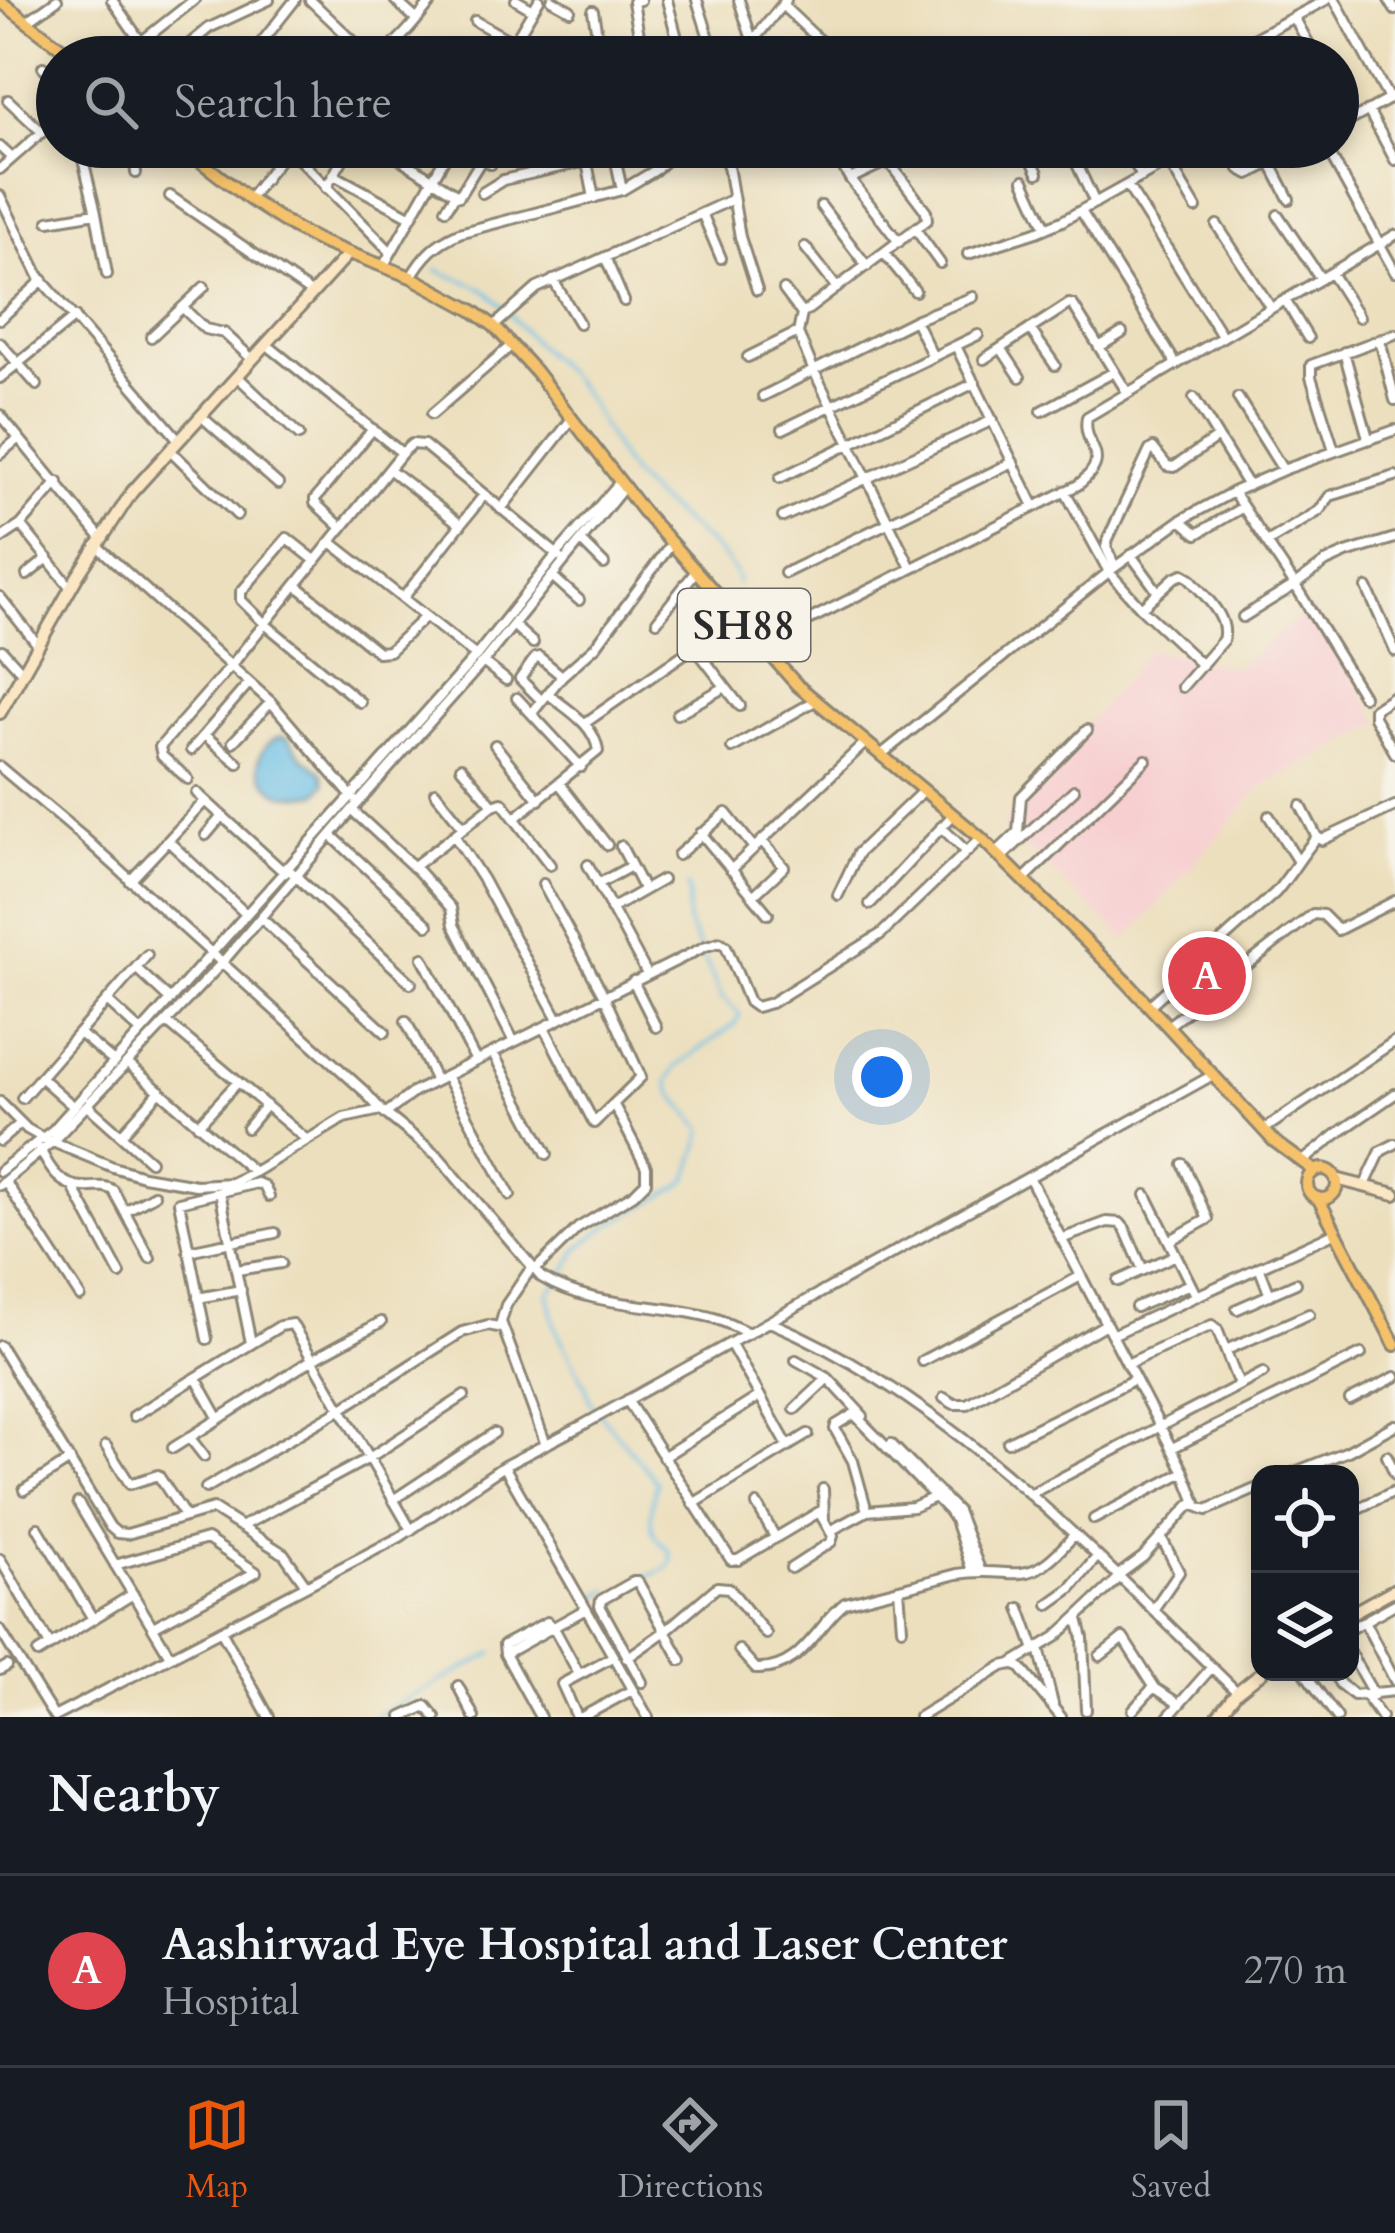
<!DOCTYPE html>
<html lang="en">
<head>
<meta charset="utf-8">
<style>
	:root { --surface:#171b24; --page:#242831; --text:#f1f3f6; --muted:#9ea1a6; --line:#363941; --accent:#ea580c }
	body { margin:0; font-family:Cardo,serif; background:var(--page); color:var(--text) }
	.controls { position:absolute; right:36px; bottom:36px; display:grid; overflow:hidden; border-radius:24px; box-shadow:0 6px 18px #0003 }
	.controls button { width:108px; height:108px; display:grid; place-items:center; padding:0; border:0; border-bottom:3px solid var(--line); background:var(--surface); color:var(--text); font:60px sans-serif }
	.you { position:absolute; left:882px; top:1077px; width:42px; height:42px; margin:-30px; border:9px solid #fff; border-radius:50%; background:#1a73e8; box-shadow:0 0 0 18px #1a73e833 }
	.badge { display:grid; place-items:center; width:78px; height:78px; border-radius:50%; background:var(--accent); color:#fff; font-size:39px; font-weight:700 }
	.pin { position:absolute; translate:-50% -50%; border:6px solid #fff; box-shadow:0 3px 12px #0006 }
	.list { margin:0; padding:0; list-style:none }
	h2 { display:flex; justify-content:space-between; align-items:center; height:156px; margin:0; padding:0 48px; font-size:51px }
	h2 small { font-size:39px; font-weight:400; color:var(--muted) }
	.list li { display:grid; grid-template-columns:78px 1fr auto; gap:36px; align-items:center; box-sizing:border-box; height:192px; padding:0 48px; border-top:3px solid var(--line) }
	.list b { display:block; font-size:45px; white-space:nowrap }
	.list p { margin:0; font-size:39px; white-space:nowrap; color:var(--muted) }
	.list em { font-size:39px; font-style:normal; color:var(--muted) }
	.icon { flex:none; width:66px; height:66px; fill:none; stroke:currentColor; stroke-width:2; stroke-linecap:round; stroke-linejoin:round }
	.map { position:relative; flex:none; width:1395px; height:1717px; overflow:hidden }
	.search { position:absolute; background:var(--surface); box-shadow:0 6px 18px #0003; left:36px; right:36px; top:36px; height:132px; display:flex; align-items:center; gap:30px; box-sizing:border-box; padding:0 42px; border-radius:66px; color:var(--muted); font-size:45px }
	.sheet { height:348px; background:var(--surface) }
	nav { display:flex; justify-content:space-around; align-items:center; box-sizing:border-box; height:168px; border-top:3px solid var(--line); background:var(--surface); font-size:33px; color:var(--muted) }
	nav a { display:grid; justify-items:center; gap:6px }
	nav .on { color:var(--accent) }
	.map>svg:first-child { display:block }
	.built { fill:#f7cfd1 }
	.water { fill:#6bc0e7; stroke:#4b7689; stroke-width:3 }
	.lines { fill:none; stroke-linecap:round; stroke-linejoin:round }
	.stream { stroke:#6bc0e7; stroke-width:3 }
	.street-casing { stroke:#8c8574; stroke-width:14 }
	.secondary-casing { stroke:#8c8574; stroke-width:16 }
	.primary-casing { stroke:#8c8574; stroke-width:16 }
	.street { stroke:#fff; stroke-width:8 }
	.secondary { stroke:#fbe6c4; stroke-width:10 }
	.primary { stroke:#f5c16b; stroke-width:10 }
	.labels { text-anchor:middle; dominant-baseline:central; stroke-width:9; stroke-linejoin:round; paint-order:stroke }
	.shield { fill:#f7f3e8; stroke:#686764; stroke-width:3 }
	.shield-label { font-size:42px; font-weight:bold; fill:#2b2b2b }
</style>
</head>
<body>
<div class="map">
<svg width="1395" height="1717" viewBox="0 0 1395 1717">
	<rect width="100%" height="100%" fill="#f7f3e8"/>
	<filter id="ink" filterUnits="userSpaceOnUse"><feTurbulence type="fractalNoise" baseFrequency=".00833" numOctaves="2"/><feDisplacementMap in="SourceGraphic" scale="24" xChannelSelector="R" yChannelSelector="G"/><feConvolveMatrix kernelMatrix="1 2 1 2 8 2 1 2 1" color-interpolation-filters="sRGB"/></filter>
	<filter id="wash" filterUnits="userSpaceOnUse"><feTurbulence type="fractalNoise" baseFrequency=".004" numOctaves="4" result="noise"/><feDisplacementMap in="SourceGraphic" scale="48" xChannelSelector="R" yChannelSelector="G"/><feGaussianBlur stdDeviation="2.7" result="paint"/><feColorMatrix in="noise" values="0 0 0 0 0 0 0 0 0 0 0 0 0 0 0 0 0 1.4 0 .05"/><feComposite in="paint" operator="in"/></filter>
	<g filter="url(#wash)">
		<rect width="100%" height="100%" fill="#ecdfbd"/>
		<path class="built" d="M1311 608 1381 723 1262 786 1126 940 1001 825 1149 650 1235 668Z"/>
		<path class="water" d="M282 736 288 738 302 757 322 772 325 784 317 794C305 795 287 799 276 791 252 774 253 746 282 736Z"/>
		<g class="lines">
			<path class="stream" d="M436 269C452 279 473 281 487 292 508 309 524 334 544 352 561 368 576 381 588 400 606 429 618 461 642 486 664 510 736 555 738 583
				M640 1579 666 1569 671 1564 670 1551C667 1548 657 1540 655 1536 648 1523 652 1495 657 1482L590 1402 586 1387 556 1329 548 1293 562 1277 578 1249 606 1227 679 1187 688 1179 704 1130 671 1092 668 1081 677 1066 735 1024 740 1014 722 998 688 923C685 909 692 900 687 886
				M592 1598 609 1591
				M373 1717 494 1653"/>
		</g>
	</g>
	<g filter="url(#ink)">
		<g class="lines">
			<g class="street-casing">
				<path id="street" d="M112 0 141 42 134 57
					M310 0 368 55C395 54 416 19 433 0
					M395 0 416 19
					M516 0 533 10
					M552 0 570 10
					M640 0 633 2 643 57
					M667 0 682 57
					M697 0 715 57
					M739 0 752 40
					M1335 0 1389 99
					M1389 0 1395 10
					M782 5 837 57
					M593 11 601 57
					M1294 17 1316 57
					M475 21 514 43
					M26 22 57 0
					M1253 39 1262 57
					M265 40 284 57
					M141 42 194 0
					M444 49 458 57
					M563 56 564 57
					M174 57 209 28 269 0
					M250 57 295 0
					M505 57 539 0
					M740 57 786 0
					M1123 57 1150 45 1154 46 1161 57
					M1219 57 1326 0
					M43 67 57 79
					M1338 97 1351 120
					M8 100 42 132
					M1368 110 1395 160
					M1338 127 1395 96
					M0 147 12 158
					M80 147 96 213 107 274
					M287 147 391 252
					M381 147 459 196 482 159
					M462 147 491 164
					M584 147 594 198
					M613 147 622 190
					M719 147 728 166 740 237 757 290
					M883 147 888 161 926 211 927 220 802 314 798 333 813 369 911 568
					M1026 147 1038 173
					M1069 147 1095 203
					M1126 147 1142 177
					M1228 147 1240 169 1249 174 1302 147
					M1326 147 1395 272
					M584 151 606 147
					M835 153 850 179 899 242
					M1169 162 1196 208
					M1271 164 1289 199
					M0 169 57 119
					M136 173 135 160 139 147
					M334 175 411 217
					M850 179 888 161
					M1024 180 1046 228
					M1127 185 1222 336
					M326 188 350 147
					M482 193 503 180 587 161
					M0 196 40 278 179 440
					M170 196 311 293
					M249 199 288 148
					M821 206 867 266
					M446 209 456 194
					M1081 211 1176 364
					M702 213 721 258
					M1278 215 1321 279
					M49 221 96 213
					M1217 225 1271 308
					M916 230 940 263
					M805 247 837 288
					M884 253 915 291
					M968 254 1036 232 1062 221 1195 147
					M605 257 624 301
					M384 265 451 147
					M1331 273 1359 317
					M411 277C423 256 436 243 459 233L622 190 654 171 680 147
					M553 280 579 323
					M784 290 802 314
					M1285 300 1308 338
					M183 308 205 329 224 333 252 359
					M0 319 43 280
					M915 320 933 357
					M494 326 537 288 733 199
					M1030 329 1055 365
					M151 337 204 287
					M1380 340 1395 400
					M0 343 37 385
					M266 344 402 453
					M956 346 1034 506
					M1099 347 1122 333
					M1001 348 1020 377
					M1344 352 1368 438
					M748 357 798 332
					M984 359 1069 304 1073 305 1127 392
					M237 376 299 435
					M0 378 75 317
					M763 396 915 320 973 297
					M1194 398 1248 486
					M1238 398 1283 470
					M1042 411 1114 372
					M432 414 512 345
					M0 415 101 538
					M201 416 278 484
					M783 429 978 335
					M170 450 237 515
					M1334 450 1311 377V365L1395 334
					M0 454 19 438
					M389 469 461 525
					M780 478 975 383
					M1065 491 1109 572 1141 608 1202 665
					M1233 492 1295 585 1363 696
					M501 509 571 420
					M783 517 993 420
					M1181 520 1197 534 1243 507
					M21 525 71 588
					M342 528 315 503V499L373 429
					M0 539 21 525 58 482
					M581 541 604 564
					M331 542 476 656
					M1267 542 1319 511 1330 496 1395 476
					M96 545 271 702 353 798
					M1131 555 1158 592
					M316 561 287 538 241 592V600L265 624 360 702
					M1115 567 1106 547 1108 539 1150 450 1153 448 1167 466 1174 467 1218 437
					M785 573 1013 462
					M27 575 48 558
					M552 576 579 600
					M685 584 715 616
					M296 585 378 652 389 651 425 617
					M1367 588 1395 651
					M0 597 38 645
					M403 598 484 495
					M1141 608 1174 578 1183 574 1190 578C1204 596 1230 617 1223 640L1182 687
					M1243 617 1295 585 1326 562 1346 553 1395 538
					M657 621 696 571
					M513 625 533 643
					M761 644 1078 485C1116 454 1081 449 1087 417L1395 235
					M693 645 740 706
					M2 650 23 673
					M483 662 506 680
					M1395 695 1374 709V717L1395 753
					M517 698 581 767
					M542 701 520 679 535 658 539 657 562 676
					M532 713 562 676 596 646 672 543
					M677 714 725 687
					M585 723 691 649 725 602
					M204 735 238 763
					M233 742 271 702
					M495 745 539 800
					M732 748 815 701
					M191 750 249 683
					M882 754 1115 567 1181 520 1233 492 1283 470 1395 430
					M0 767 82 836 364 1091 381 1110 438 1156 541 1277C593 1309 657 1302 714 1318 726 1322 737 1328 749 1333
					M461 767 493 805
					M188 779 162 756 160 747 230 667 402 453 412 444 424 445 559 556
					M559 783 607 845
					M435 792 464 828
					M197 793 285 873
					M1301 806 1317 837 1322 840 1395 806
					M352 810 418 871 451 908 454 925 514 1042
					M1269 816 1297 860
					M515 818 598 751C595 725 568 710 548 694
					M941 827 967 852
					M701 833 768 914
					M206 835 222 816
					M331 835 428 925
					M454 835 483 880 558 1019
					M168 841 246 914
					M621 846 644 890
					M997 852 1018 832 1021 797 1087 730
					M678 855 726 813 754 848
					M1002 857 1074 790
					M588 865 647 974
					M286 867 411 983
					M413 867 493 805 502 802 550 865
					M731 870 866 742
					M1024 879 1146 760
					M130 881 205 801
					M543 884 604 996 641 1077 594 1123 544 1027
					M598 884 631 866
					M838 895 858 853 924 790
					M753 896 784 867 762 841
					M870 904 953 815
					M611 909 662 880
					M261 918 385 1032
					M423 958 476 1061
					M136 968 170 1000
					M633 981 656 1027
					M107 1001 141 1032
					M1149 1006 1275 893C1291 875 1301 855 1317 837
					M406 1021 436 1081
					M168 1023 307 1140
					M1168 1026 1313 914 1323 915 1338 930 1395 901
					M79 1033 114 1062
					M493 1053 547 1154
					M128 1064 254 1172
					M446 1076 510 1195
					M40 1077 74 1107
					M22 1098 147 955
					M0 1102 27 1129 43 1138 113 1167 143 1176 196 1185 231 1183 254 1172 344 1118 381 1110
					M87 1105 150 1161
					M385 1114 414 1092 706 946 720 942 726 946 749 1002 756 1007 771 1003 881 934 981 838
					M198 1125 238 1082
					M247 1128 266 1105
					M1263 1130 1395 1041
					M121 1135 160 1091
					M0 1141 21 1123
					M40 1149C49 1168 60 1187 84 1187 97 1188 101 1184 113 1190L150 1258
					M1302 1162 1341 1131 1395 1094
					M0 1171 53 1130 162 1009 476 656 557 554 620 482
					M1029 1177 1184 1472 1197 1505
					M5 1181 80 1296
					M0 1185 53 1141 221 964 352 810 483 662 624 487
					M1365 1185 1381 1151 1395 1144
					M73 1187 120 1274
					M220 1192 251 1343
					M1146 1195 1196 1295
					M125 1211 154 1195
					M1061 1239 1107 1222 1120 1223 1125 1229 1143 1270
					M1169 1241 1208 1219 1183 1164
					M188 1251 275 1233
					M532 1267 506 1305 501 1322 545 1442
					M1259 1267 1270 1295
					M237 1270 281 1263
					M535 1270 578 1228 634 1194 646 1182V1167L614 1105
					M1118 1281 1176 1255
					M198 1298 241 1290
					M1136 1307 1190 1284
					M1237 1309 1296 1283
					M770 1322C952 1399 1097 1556 1237 1692
					M1112 1335 1336 1232
					M207 1339 179 1202 257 1183 264 1186 269 1196
					M730 1343 788 1446
					M0 1346 110 1527 117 1533 127 1534 213 1509 284 1554 305 1584
					M1226 1350 1309 1314
					M796 1360 828 1378 863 1416
					M922 1361 1081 1276
					M1127 1364 1212 1325 1217 1329 1239 1385
					M196 1378 219 1419
					M944 1398 954 1404H967L1106 1324
					M627 1400 731 1560H738L819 1512 833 1536 831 1542 791 1568
					M1350 1400 1395 1377
					M795 1409 828 1378
					M134 1416 280 1326 292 1324 411 1530
					M190 1438 204 1456
					M1008 1442 1135 1379
					M891 1444 957 1511 981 1572
					M106 1446 130 1484 158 1475 185 1516
					M173 1448 313 1359 381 1322
					M1172 1448 1361 1354
					M1387 1456 1395 1474
					M663 1457 760 1396
					M504 1466 648 1717
					M1290 1474 1348 1451 1395 1425
					M206 1488 341 1409 462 1332 488 1325 502 1328
					M823 1489 824 1520
					M24 1490 70 1460
					M1030 1494 1263 1373
					M393 1500 494 1433
					M78 1503 170 1656
					M693 1504 808 1434
					M757 1505 775 1537
					M867 1511 853 1461 835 1429 836 1425 854 1414 949 1511 955 1520 972 1571
					M1350 1512 1395 1491
					M1094 1519 1184 1472
					M241 1527 369 1458 464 1396
					M38 1528 93 1619
					M830 1531 867 1511 913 1507 935 1497
					M0 1559 50 1645
					M115 1565 207 1539 256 1572 153 1627
					M1117 1576 1143 1557 1191 1504 1207 1510 1260 1487
					M899 1589 902 1628
					M1049 1604 1070 1589 1097 1557
					M1020 1608 1035 1650
					M1153 1610 1179 1572 1161 1537
					M1078 1619 1083 1638 1086 1710
					M1364 1621 1395 1681
					M554 1628 579 1674
					M1350 1629 1395 1604
					M0 1630 54 1717
					M221 1630 269 1717
					M1039 1648 1053 1704
					M739 1650 756 1669C801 1671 816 1626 845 1603L957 1574C1019 1564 1023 1595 1074 1535
					M38 1653 133 1594
					M1350 1653 1374 1695
					M505 1654 586 1609
					M505 1654 540 1717
					M505 1654 504 1645 547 1622 554 1628
					M1100 1656 1123 1638 1155 1688
					M627 1658 664 1632 717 1587 729 1588 766 1634
					M1013 1663 1056 1637 1119 1578
					M0 1670 7 1666
					M1304 1672 1337 1717
					M1333 1672 1340 1684 1354 1695 1395 1691
					M642 1682 600 1606 601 1600 633 1582H638L681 1660
					M458 1686 474 1717
					M1366 1696 1381 1717
					M1133 1710 1150 1691 1155 1688 1179 1704
					M54 1717 400 1537 504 1466 581 1426 1213 1075
					M402 1717 426 1706 435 1717
					M577 1717 562 1684 612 1657
					M582 1717 632 1690
					M919 1717 1003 1666 1012 1664 1020 1667 1061 1717
					M1168 1717 1212 1667"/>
			</g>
			<g class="secondary-casing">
				<path id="secondary" d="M0 713 77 577 132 492 349 253
					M1336 1179 1395 1194
					M1350 1614 1395 1589
					M1217 1717 1237 1692 1262 1672"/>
			</g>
			<g class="primary-casing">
				<path id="primary" d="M0 1 73 57
					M182 147 249 199 294 228 321 242 411 277 472 310 494 326 536 372 642 510 797 685 981 838 1126 981 1274 1141 1315 1171
					M1307 1184a15 15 0 1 1 30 0a15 15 0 1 1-30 0Z
					M1318 1198 1395 1345"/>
			</g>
			<use href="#street" class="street"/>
			<use href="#secondary" class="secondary"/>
			<use href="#primary" class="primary"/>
		</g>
	</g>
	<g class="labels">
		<rect class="shield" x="678" y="589" width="132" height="72" rx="9"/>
		<g class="shield-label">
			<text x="744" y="625">SH88</text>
		</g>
	</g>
</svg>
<div class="controls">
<button><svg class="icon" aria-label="locate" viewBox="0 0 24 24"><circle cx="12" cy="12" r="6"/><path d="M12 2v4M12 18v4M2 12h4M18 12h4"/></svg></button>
<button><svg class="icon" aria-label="layers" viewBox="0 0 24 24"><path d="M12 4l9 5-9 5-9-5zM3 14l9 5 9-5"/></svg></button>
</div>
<div class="you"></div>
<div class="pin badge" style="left:1207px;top:976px;background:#e0444e">A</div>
<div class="search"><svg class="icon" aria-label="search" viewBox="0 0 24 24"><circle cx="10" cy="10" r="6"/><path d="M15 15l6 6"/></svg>Search here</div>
</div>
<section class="sheet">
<h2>Nearby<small></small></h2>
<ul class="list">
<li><span class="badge" style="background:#e0444e">A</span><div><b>Aashirwad Eye Hospital and Laser Center</b><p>Hospital</p></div><em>270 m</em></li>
</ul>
</section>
<nav>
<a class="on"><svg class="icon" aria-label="map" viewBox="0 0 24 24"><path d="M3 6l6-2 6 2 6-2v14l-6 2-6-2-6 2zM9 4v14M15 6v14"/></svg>Map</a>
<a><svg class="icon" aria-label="directions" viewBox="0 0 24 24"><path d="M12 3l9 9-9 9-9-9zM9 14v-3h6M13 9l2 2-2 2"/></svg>Directions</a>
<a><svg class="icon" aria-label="saved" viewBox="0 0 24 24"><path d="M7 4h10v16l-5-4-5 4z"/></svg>Saved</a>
</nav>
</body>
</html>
